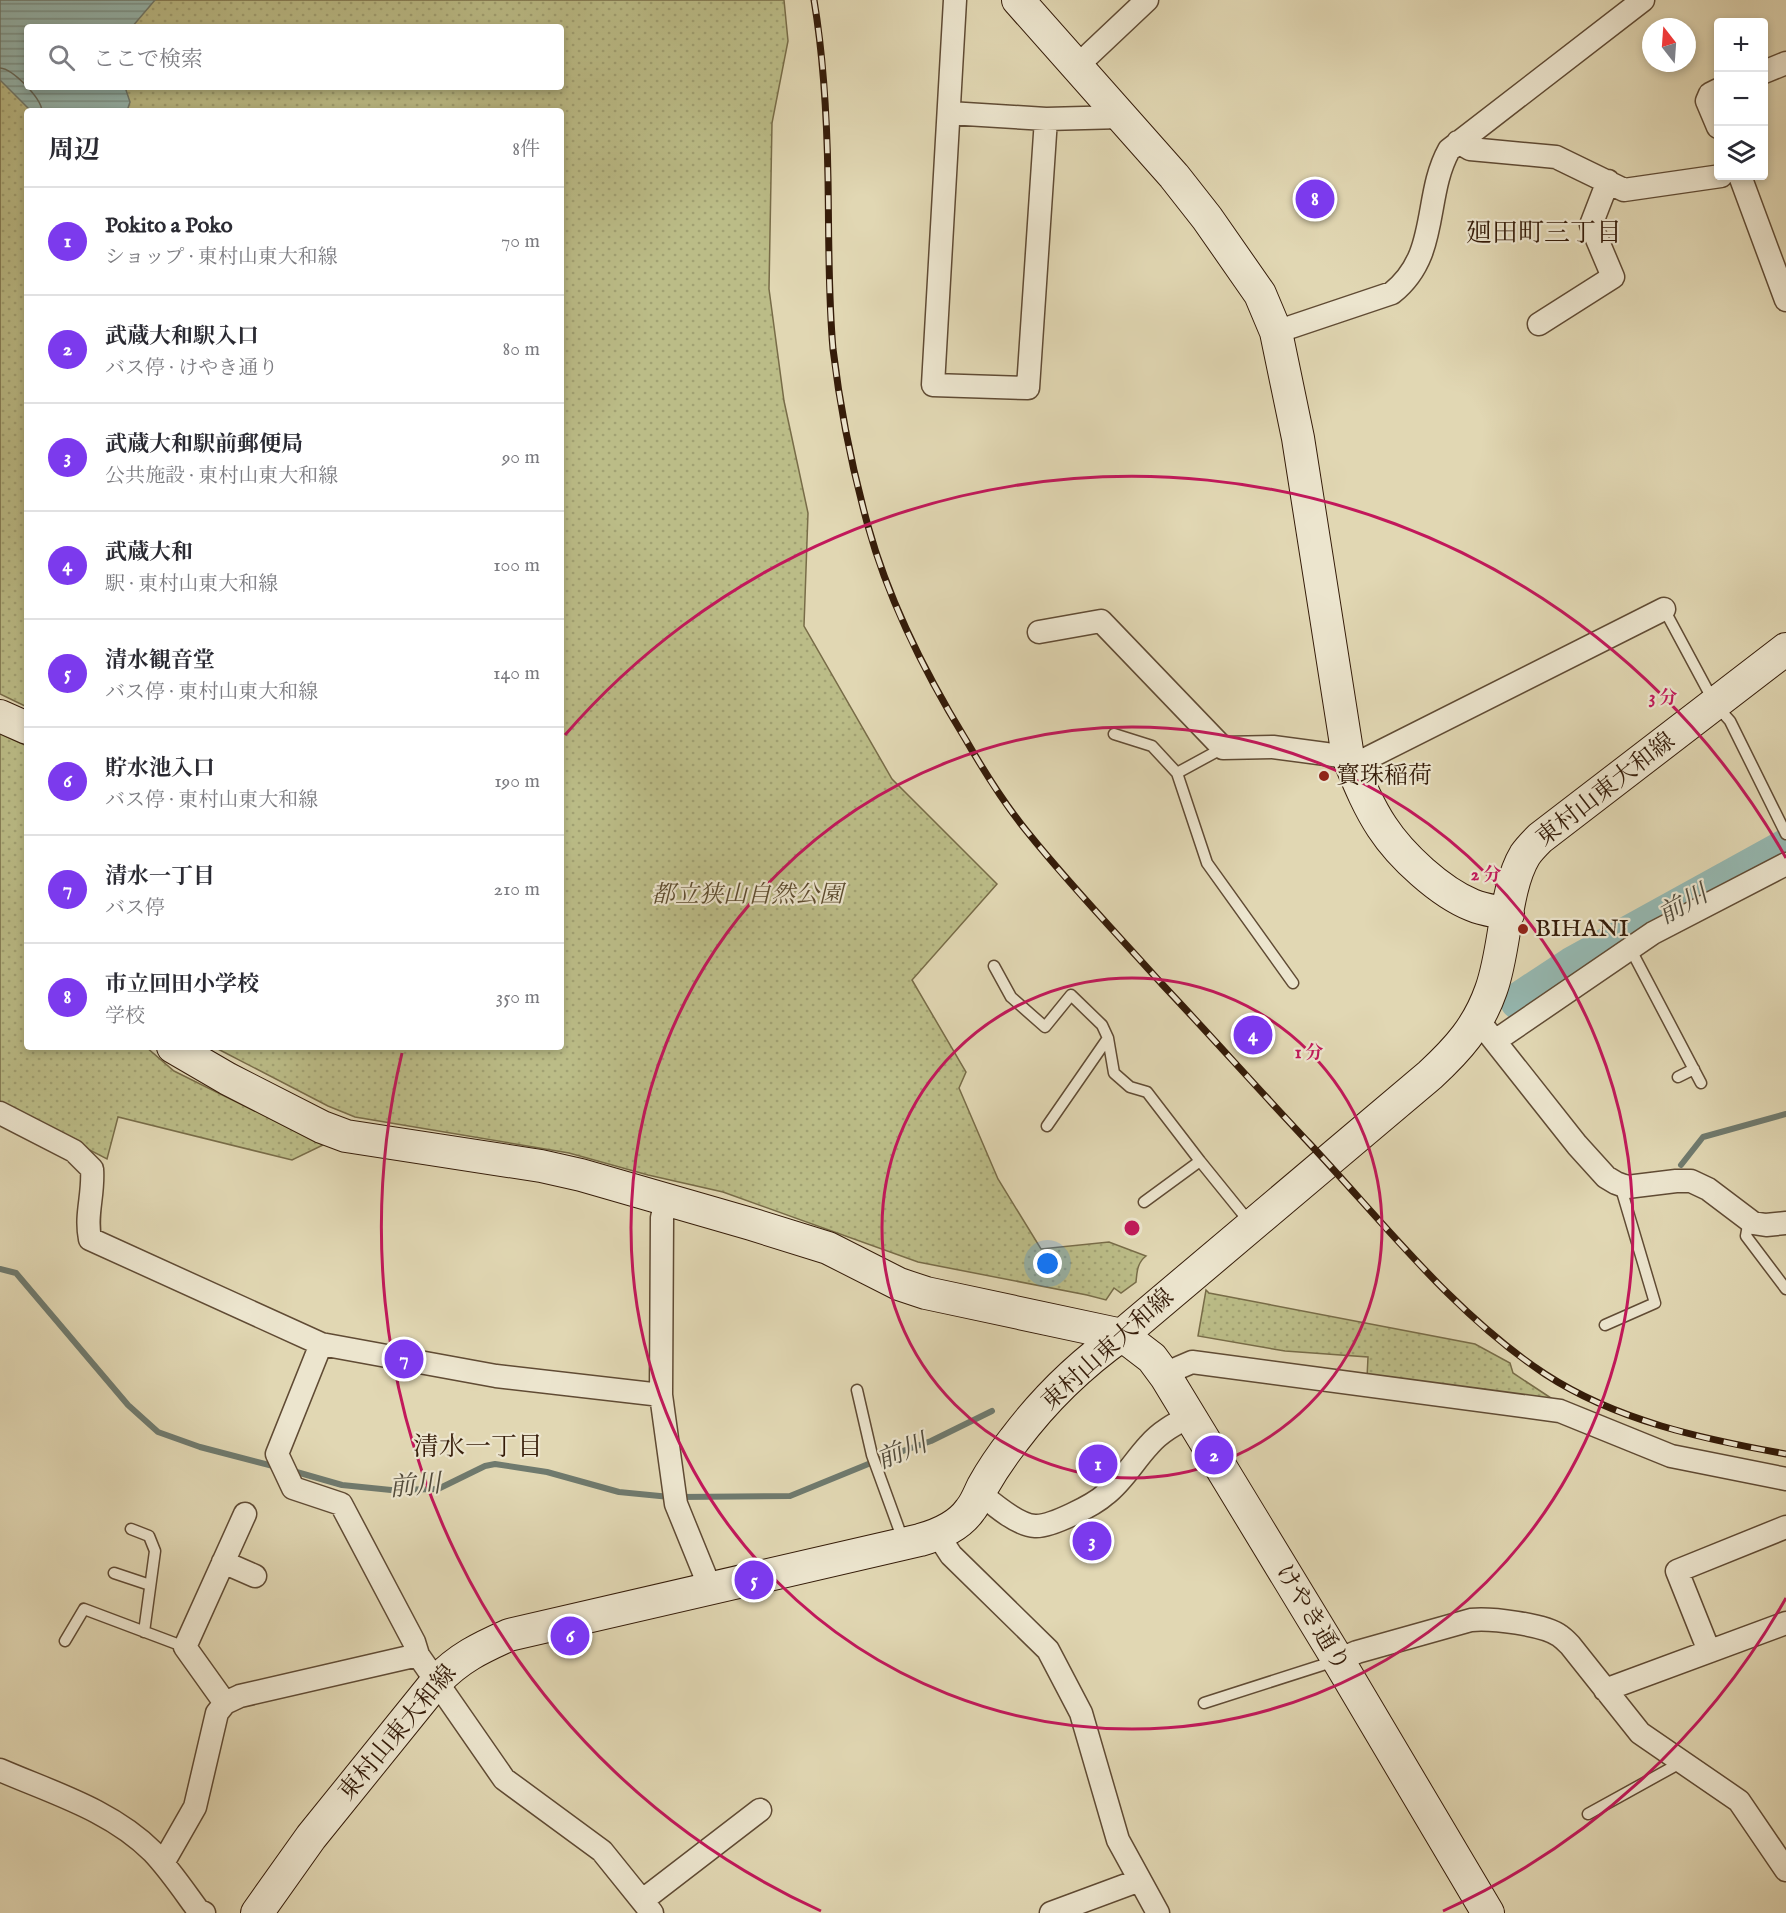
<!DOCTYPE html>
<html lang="ja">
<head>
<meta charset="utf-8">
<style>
	:root { --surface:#fff; --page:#f2f2f3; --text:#2b2b33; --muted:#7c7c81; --line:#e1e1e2; --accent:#7c3aed }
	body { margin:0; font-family:"IM FELL English","Noto Serif JP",serif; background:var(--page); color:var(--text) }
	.controls { position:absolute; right:18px; top:18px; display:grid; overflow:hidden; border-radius:6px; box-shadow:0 3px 9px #0003 }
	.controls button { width:54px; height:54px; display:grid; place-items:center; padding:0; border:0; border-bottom:2px solid var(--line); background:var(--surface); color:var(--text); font:30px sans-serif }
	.compass { position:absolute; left:1642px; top:18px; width:54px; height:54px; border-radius:50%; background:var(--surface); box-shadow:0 3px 9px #0003; rotate:343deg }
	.you { position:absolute; left:1048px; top:1264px; width:21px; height:21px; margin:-15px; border:4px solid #fff; border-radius:50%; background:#1a73e8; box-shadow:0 0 0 9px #1a73e833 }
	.badge { display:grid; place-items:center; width:39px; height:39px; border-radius:50%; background:var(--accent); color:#fff; font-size:20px; font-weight:700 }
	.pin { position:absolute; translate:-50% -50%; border:3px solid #fff; box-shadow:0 2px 6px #0006 }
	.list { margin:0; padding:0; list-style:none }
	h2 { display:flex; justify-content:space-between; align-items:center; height:78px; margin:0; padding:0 24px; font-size:26px }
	h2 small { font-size:20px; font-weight:400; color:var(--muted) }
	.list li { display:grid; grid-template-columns:39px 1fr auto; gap:18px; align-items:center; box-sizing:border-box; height:108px; padding:0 24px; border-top:2px solid var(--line) }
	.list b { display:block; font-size:22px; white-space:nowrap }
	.list p { margin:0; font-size:20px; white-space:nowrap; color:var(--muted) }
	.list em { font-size:20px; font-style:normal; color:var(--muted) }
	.icon { flex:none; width:33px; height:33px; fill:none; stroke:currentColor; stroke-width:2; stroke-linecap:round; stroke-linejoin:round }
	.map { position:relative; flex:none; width:1786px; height:1913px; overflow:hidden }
	.search { position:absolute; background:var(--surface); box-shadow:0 3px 9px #0003; left:24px; top:24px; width:540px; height:66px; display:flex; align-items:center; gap:15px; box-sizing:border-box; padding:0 21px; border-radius:6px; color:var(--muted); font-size:22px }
	.panel { position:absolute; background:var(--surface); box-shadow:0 3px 9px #0003; left:24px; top:108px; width:540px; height:942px; border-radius:6px }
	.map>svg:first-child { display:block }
	.park { fill:url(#park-dots); stroke:#786c48; stroke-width:1.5; fill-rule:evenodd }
	.water { fill:url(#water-rules); stroke:#6f7a6e; stroke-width:1.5 }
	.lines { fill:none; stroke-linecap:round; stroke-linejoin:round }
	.shore { stroke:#656a5d; stroke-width:1.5 }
	.stream { stroke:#6f7a6e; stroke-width:6 }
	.river { stroke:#95b8b1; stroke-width:38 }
	.lane-casing { stroke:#604b34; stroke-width:13 }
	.street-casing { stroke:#604b34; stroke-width:25 }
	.secondary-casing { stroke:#351c09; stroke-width:34 }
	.lane { stroke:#ece5ce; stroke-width:10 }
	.street { stroke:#ece5ce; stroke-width:22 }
	.secondary { stroke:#ece5ce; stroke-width:32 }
	.rail-casing { stroke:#351c09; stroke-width:7 }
	.rail { stroke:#ece5ce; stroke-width:4.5; stroke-dasharray:14; stroke-linecap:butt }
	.ring { fill:none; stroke:#c2185b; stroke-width:3 }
	.poi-dot { fill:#8f2418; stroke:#ece5ce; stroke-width:2 }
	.labels { text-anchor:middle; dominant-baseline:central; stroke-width:4.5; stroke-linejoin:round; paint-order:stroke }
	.poi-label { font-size:24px; fill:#351c09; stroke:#ece5ce; text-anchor:start }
	.street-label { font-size:24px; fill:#351c09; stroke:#ece5ce }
	.park-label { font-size:24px; font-style:italic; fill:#5d4c2f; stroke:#ece5ce }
	.neighbourhood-label { font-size:26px; fill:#351c09; stroke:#ece5ce }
	.water-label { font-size:26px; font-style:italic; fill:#524b3b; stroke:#ece5ce }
	.centre { fill:#c2185b; stroke:#ece5ce; stroke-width:3 }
	.ring-label { font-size:18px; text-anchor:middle; font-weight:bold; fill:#c2185b; stroke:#ece5ce; stroke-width:4.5; stroke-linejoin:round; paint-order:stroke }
</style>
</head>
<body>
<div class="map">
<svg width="1786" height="1913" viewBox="0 0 1786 1913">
	<defs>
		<pattern id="park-dots" width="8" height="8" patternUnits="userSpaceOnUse" patternTransform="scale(1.5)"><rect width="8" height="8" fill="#bbbc87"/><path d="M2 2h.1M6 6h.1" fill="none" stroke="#a1a173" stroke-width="1.8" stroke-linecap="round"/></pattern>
		<pattern id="water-rules" width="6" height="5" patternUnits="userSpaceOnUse" patternTransform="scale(1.5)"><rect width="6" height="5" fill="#95b8b1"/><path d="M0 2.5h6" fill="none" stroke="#7a958e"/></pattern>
	</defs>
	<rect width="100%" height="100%" fill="#e1d7b3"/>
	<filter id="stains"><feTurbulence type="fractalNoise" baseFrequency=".00333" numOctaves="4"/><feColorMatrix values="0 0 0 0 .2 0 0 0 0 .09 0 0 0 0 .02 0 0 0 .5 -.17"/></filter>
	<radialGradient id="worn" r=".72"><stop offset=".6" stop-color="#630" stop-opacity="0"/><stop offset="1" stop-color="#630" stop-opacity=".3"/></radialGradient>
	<path class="park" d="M0 0H784L788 41 772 123 769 289 784 401 808 513 804 626 892 779 997 884 912 980 966 1072 959 1088 998 1179 1041 1249 1109 1242 1146 1256C1137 1263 1137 1272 1136 1282L1121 1293 1114 1288 1106 1300 1087 1295 918 1262 723 1192 648 1175 569 1153 355 1117 328 1106 214 1047H561V111H27V707L0 694ZM27 27H561V87H27Z
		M0 734 27 746V1047H146L174 1071 323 1145 292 1160 118 1117 107 1159 0 1104Z
		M1206 1290 1209 1293 1475 1344 1510 1363 1513 1373 1557 1402 1367 1378 1368 1357 1285 1351 1198 1336Z"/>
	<path class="water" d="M0 0H155L132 27H27V87H125L130 102 127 111H31L0 80Z"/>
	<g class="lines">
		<path class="shore" d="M0 68C13 69 41 98 42 111"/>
		<path class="stream" d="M1681 1165 1703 1137 1786 1114
			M0 1269 16 1273 128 1405 158 1432 200 1447 277 1467
			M293 1471 342 1485 391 1490 438 1489 485 1466 495 1464 547 1472 619 1492 670 1497
			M680 1497 790 1496 883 1458 931 1441 992 1411"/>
		<path class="river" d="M1519 1001 1572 966 1786 848"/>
		<g class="lane-casing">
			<path id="lane" d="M1664 609 1715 704 1730 721 1786 834
				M1114 734 1152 746 1177 773 1207 863 1293 983
				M1177 773 1223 748
				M1630 948 1701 1083
				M994 966 1011 997 1045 1027 1071 995 1102 1025 1108 1038 1114 1073 1130 1087 1147 1092 1200 1161 1251 1224
				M1678 1077 1694 1069
				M1047 1126 1108 1038
				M1144 1202 1200 1161
				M1749 1220 1746 1236 1786 1289
				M1605 1325 1655 1303 1620 1185
				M857 1390 872 1455 903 1540
				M131 1529 149 1536 155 1551 144 1632
				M114 1573 150 1585
				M65 1641 84 1609 185 1647
				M1204 1703 1335 1661
				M1588 1814 1682 1762"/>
		</g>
		<g class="street-casing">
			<path id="street" d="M955 0 933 385 1028 388 1046 119
				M1076 67 1147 0
				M1764 72 1786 63
				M1718 90 1710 94 1707 101 1718 127
				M949 113 1046 119 1122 117
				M1458 142 1470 149 1556 157 1624 190 1721 176
				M1740 176 1786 300
				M1539 324 1613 277 1591 225 1608 181
				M1276 332 1392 293C1440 255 1423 197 1449 150L1643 0
				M1039 632 1101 621 1223 748 1273 747 1348 757
				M1352 766 1664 609
				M1478 1020 1577 1145 1606 1177 1616 1183 1627 1187 1676 1181H1691L1708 1189 1753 1223 1766 1225 1786 1223
				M1495 1041 1653 933 1786 864
				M0 1113 74 1151 92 1169C94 1195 85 1214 90 1239L321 1344 496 1376 661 1395
				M666 1200 662 1218 661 1395 676 1504 711 1590
				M321 1344 277 1454 293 1488 341 1504 414 1642 418 1655
				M1166 1377 1178 1368 1192 1362 1560 1411 1671 1456 1786 1479
				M980 1493C993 1504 1017 1525 1035 1526 1051 1527 1094 1505 1106 1494 1123 1481 1134 1461 1149 1445 1160 1432 1175 1424 1190 1416
				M938 1535 951 1555 1048 1650 1081 1713 1118 1840 1158 1913
				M223 1562 255 1576
				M1709 1651 1677 1571 1786 1527
				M1338 1660 1357 1652 1471 1620C1490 1618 1544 1624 1560 1636 1563 1638 1567 1642 1570 1645L1640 1733 1739 1801 1786 1870
				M1605 1690 1786 1623
				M225 1703 185 1647 245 1514
				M0 1770C53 1793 111 1810 153 1852 170 1870 184 1891 198 1910L204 1913
				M163 1863 195 1807 217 1713 225 1703 240 1696 418 1655 504 1779 602 1851 652 1913
				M643 1900 760 1810
				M1051 1913 1140 1880"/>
		</g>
		<g class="secondary-casing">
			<path id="secondary" d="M1018 0 1174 176 1207 218 1260 294 1276 332 1298 438 1348 757C1358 781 1368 806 1382 827 1401 856 1440 892 1472 905 1483 910 1496 911 1508 914
				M0 716 27 728
				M173 1047 228 1079 322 1127 346 1136 541 1166 581 1175 751 1224 828 1248 899 1284 926 1293 1122 1335 1152 1358 1166 1377 1338 1660 1488 1913
				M257 1913 311 1837 437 1681C459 1658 480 1648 509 1635L920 1540C938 1535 959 1526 970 1510 976 1503 979 1494 983 1486 992 1470 1003 1454 1014 1440 1044 1400 1081 1364 1122 1335L1430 1075C1458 1049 1478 1027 1491 990 1506 949 1504 890 1525 855 1529 849 1535 843 1540 838L1786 649"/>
		</g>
		<use href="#lane" class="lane"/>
		<use href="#street" class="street"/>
		<use href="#secondary" class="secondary"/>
		<g class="rail-casing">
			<path id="rail" d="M814 0C824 60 827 119 828 179 829 236 828 293 833 349 840 408 852 468 868 526 889 602 925 673 966 740 985 773 1005 805 1029 834 1071 886 1117 934 1161 983 1211 1036 1259 1090 1309 1143 1384 1223 1453 1313 1545 1374 1617 1421 1703 1439 1786 1454"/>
		</g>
		<use href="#rail" class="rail"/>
	</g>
	<g class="ring">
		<circle cx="1132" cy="1228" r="250"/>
		<circle cx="1132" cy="1228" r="501"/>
		<path d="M1786 1598A751 751 0 0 1 1443 1911M821 1911A751 751 0 0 1 402 1053M565 735A751 751 0 0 1 1786 858"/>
	</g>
	<g class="poi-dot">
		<circle cx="1324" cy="776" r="6"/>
		<circle cx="1523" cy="929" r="6"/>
	</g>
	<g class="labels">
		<g class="poi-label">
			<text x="1336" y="776">寳珠稲荷</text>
			<text x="1535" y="929">BIHANI</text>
		</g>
		<g class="street-label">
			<text transform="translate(1606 790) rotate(-38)">東村山東大和線</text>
			<text transform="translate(1108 1350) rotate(-42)">東村山東大和線</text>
			<text transform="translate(1312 1618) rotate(59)">けやき通り</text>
			<text transform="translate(398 1733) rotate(-50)">東村山東大和線</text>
		</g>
		<g class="park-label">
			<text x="747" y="895">都立狭山自然公園</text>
		</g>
		<g class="neighbourhood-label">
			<text x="1544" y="233">廻田町三丁目</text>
			<text x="478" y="1447">清水一丁目</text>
		</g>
		<g class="water-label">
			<text transform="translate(1683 905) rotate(-29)">前川</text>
			<text transform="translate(902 1452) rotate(-22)">前川</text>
			<text transform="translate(415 1486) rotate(-5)">前川</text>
		</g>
	</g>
	<circle cx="1132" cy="1228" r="9" class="centre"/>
	<g class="ring-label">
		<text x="1663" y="703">3 分</text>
		<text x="1486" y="880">2 分</text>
		<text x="1309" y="1058">1 分</text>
	</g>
	<rect width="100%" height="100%" filter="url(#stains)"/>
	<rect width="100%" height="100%" fill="url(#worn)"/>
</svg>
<div class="controls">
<button>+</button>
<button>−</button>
<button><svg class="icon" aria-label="layers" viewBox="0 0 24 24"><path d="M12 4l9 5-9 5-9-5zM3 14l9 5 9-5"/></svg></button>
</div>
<svg class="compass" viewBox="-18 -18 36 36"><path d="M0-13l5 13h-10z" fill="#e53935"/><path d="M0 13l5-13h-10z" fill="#7c7c81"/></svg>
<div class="you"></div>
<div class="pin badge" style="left:1098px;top:1464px">1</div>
<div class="pin badge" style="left:1214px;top:1455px">2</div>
<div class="pin badge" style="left:1092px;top:1541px">3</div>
<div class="pin badge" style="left:1253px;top:1035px">4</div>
<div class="pin badge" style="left:754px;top:1580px">5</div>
<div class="pin badge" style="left:570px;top:1636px">6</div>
<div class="pin badge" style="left:404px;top:1359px">7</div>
<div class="pin badge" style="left:1315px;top:199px">8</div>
<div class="search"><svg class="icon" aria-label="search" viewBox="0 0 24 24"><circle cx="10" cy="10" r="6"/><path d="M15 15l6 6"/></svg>ここで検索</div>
<section class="panel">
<h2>周辺<small>8件</small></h2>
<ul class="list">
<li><span class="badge">1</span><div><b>Pokito a Poko</b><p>ショップ · 東村山東大和線</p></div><em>70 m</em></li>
<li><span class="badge">2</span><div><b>武蔵大和駅入口</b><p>バス停 · けやき通り</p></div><em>80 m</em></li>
<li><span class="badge">3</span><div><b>武蔵大和駅前郵便局</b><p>公共施設 · 東村山東大和線</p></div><em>90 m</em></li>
<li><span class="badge">4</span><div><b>武蔵大和</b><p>駅 · 東村山東大和線</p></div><em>100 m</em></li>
<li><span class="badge">5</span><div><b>清水観音堂</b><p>バス停 · 東村山東大和線</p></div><em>140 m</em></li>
<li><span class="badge">6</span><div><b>貯水池入口</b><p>バス停 · 東村山東大和線</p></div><em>190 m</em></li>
<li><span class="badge">7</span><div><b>清水一丁目</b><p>バス停</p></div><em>210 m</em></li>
<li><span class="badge">8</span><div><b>市立回田小学校</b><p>学校</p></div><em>350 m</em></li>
</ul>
</section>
</div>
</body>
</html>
